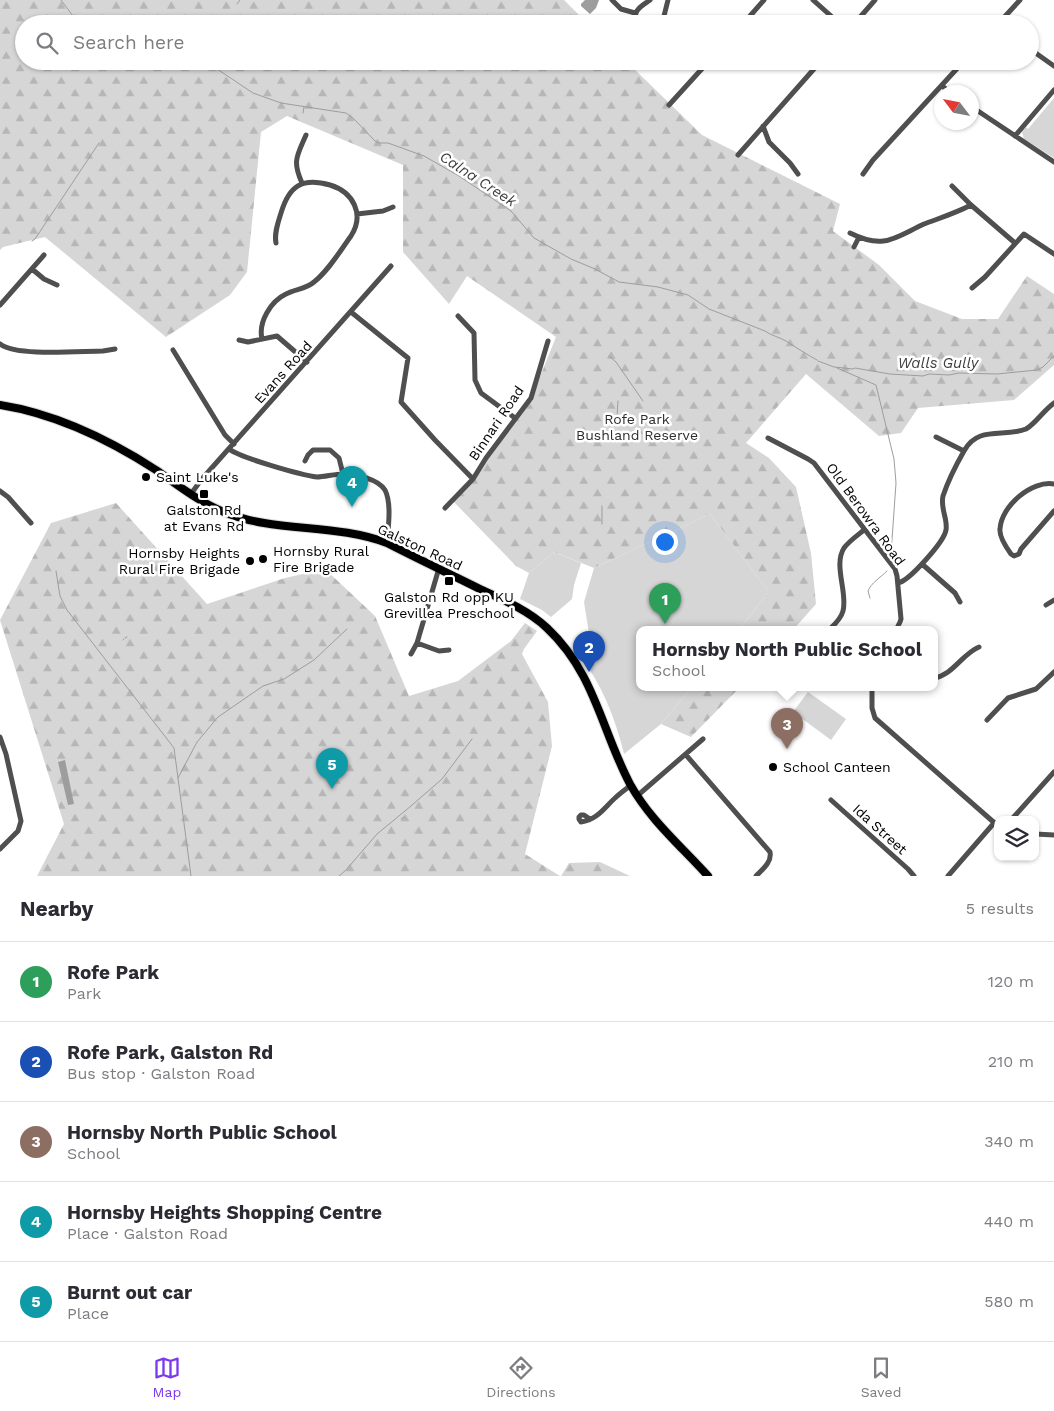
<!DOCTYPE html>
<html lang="en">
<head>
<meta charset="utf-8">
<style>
	:root { --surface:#fff; --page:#f2f2f3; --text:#2b2b33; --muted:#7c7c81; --line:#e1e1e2; --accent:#7c3aed }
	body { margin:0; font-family:"Work Sans",sans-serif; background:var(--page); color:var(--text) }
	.controls { position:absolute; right:15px; bottom:15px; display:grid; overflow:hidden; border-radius:10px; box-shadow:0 1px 4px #0004 }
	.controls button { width:45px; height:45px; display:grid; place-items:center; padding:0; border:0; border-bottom:1px solid var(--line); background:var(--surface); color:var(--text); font:25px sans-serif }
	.compass { position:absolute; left:934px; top:85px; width:45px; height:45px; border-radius:50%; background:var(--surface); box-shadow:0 1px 4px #0004; rotate:302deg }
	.you { position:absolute; left:664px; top:541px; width:18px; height:18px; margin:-12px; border:4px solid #fff; border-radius:50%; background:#1a73e8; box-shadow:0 0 0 8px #1a73e833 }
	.badge { display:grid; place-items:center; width:32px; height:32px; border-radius:50%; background:var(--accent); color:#fff; font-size:16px; font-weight:700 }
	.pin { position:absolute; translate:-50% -41px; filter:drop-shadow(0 1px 2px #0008) }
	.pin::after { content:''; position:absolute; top:26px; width:18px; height:15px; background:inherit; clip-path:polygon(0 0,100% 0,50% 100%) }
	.popup { position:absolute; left:636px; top:626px; width:302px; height:65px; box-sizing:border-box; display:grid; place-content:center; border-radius:10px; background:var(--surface); filter:drop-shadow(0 1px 4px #0005); font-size:16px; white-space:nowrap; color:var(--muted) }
	.popup b { font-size:19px; color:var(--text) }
	.popup::after { content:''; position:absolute; left:50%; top:100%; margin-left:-10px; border:10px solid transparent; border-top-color:var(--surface) }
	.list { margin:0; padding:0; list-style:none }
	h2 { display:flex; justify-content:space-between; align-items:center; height:65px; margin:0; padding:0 20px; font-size:21px }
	h2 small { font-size:16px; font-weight:400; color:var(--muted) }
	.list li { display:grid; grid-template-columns:32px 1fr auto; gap:15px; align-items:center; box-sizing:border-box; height:80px; padding:0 20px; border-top:1px solid var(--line) }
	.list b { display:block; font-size:19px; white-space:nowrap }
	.list p { margin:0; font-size:16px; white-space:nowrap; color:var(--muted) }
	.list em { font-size:16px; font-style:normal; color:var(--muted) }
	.icon { flex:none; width:28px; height:28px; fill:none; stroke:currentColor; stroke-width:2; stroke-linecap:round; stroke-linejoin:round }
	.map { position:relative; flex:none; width:1054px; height:876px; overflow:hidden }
	.search { position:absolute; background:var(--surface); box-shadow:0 1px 4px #0004; left:15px; right:15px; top:15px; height:55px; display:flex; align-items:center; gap:12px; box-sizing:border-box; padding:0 18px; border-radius:28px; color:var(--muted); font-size:19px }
	.sheet { height:465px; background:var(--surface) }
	nav { display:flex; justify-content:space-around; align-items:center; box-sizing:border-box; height:70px; border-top:1px solid var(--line); background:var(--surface); font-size:14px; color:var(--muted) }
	nav a { display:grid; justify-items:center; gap:2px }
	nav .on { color:var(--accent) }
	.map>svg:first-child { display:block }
	.forest { fill:url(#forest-firs) }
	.park { fill:#d6d6d6 }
	.water { fill:#9d9d9d }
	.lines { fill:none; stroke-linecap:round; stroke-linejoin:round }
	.stream { stroke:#9d9d9d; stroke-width:1 }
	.primary-casing { stroke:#dbdbdb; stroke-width:10 }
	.street { stroke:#4f4f4f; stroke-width:5 }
	.primary { stroke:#000; stroke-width:8 }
	.poi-dot { fill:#000; stroke:#fff; stroke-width:2 }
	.labels { text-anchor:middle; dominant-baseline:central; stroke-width:5; stroke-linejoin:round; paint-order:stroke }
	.street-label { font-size:14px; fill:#000; stroke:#fff }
	.park-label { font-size:14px; fill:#2d2d2d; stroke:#fff }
	.poi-label { font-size:14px; fill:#000; stroke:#fff; text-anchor:start }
	.water-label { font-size:15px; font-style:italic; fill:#3e3e3e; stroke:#fff }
</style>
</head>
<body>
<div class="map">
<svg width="1054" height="876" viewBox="0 0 1054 876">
	<defs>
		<pattern id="forest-firs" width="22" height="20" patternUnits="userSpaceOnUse" patternTransform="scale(1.25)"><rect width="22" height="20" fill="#d6d6d6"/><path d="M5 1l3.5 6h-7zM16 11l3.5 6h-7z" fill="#b6b6b6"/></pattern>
	</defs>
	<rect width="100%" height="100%" fill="#fff"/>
	<path class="forest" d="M0 0H564L588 24H24V61H626L702 135 840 204 833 231 879 265 915 301 962 319H998L1027 276 1054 294V365L1014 400 918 408 901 433 879 436 806 374 746 443 769 458 796 487 811 553 816 604 793 630H738L769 592 710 514 594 568 554 552 529 573 516 566 453 501 531 399 556 337 467 276 449 304 403 252V165L287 116 261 132 247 272 230 295 166 337 45 237 3 247 0 250Z
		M116 503 207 604 285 578 325 569 375 616 409 696 458 681 511 641 525 623 537 631 524 649 522 654 548 702 552 746 525 854 560 876H37L64 824 0 620 51 523Z
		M691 688H739L691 737 661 724Z
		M600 862 630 876H561L569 863Z"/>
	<path class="park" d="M1054 98V158L1024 139 1022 132 1026 127 1028 129Z
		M710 514 769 592 738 630H640V688H691L661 724 624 754C615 717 602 685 579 654L591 646 584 602 594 568Z
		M554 552 581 563 574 585 572 599 551 617 542 610 520 599 529 573Z
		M808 692 846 719 831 740 793 712Z"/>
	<path class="water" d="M585 0H599L596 8 590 14 581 6V4Z
		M65 760 74 804 68 805 58 762Z"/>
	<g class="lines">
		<path class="stream" d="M61 0 73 16 82 24
			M237 4 240 0
			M205 61 253 93 281 103 346 113 354 119 375 141 379 143H388L424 156 459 176 511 211 534 238 571 259 595 269 619 282 658 287 688 295 709 309 765 331C772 336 779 337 786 341 797 348 806 354 817 360
			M162 67V64
			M338 69 339 68 343 69 347 61
			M303 113 304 107
			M32 241 35 239 99 143
			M609 356 616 362 643 401
			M818 361 834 367 853 369 855 368 890 374 923 376 929 374 949 375 959 373 997 374 1037 370 1043 367 1054 356
			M837 368 876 385 894 459 896 483 891 554
			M617 417 618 401
			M602 506V524
			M56 571 60 596 67 610 174 748 191 876
			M870 598 868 591C871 583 880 578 887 571
			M125 638 127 637
			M123 640 124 639
			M178 778 197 742 218 717 263 686 284 679 314 660 347 629
			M401 819 404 817
			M339 876 346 870 377 834 411 806 442 779 472 739"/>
		<g class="primary-casing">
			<path id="primary" d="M0 405C57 414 108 439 156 470 178 485 199 502 224 512 274 533 335 523 387 543 418 559 450 574 482 590 504 600 529 611 547 628 595 673 601 729 630 784 650 820 681 846 708 876"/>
		</g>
		<path class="street" d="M612 0 621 9 635 13
			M813 0 840 24
			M635 24C634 9 639 8 650 0
			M662 24 668 0
			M743 24 764 0
			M854 24 875 0
			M998 24 1020 0
			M1030 49 1054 66
			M942 86 950 92
			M669 105 709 61
			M972 107 1054 162
			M763 126 769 142 790 163 798 174
			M1015 136 1054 90
			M738 155 821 61
			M863 174 873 160 964 61
			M302 183C292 161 297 156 306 135
			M952 186 971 205 1015 243
			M357 214 383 211 393 207
			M850 233C884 250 894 238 924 224 940 218 956 213 971 205
			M854 247 859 237
			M32 269 44 279 57 285
			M972 288 985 277 1024 234 1054 254
			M0 305 44 255
			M351 312 408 358 401 402 435 440 473 479
			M458 316 474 333 475 380 481 393 515 418
			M262 339C258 322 271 301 286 294 296 289 306 289 314 282 329 270 340 251 351 236 365 214 353 192 330 185 302 177 289 186 281 213 278 223 274 233 276 243
			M239 340 248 342 277 336 307 362
			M0 344C16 357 81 351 103 351L115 349
			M173 350 225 435 234 444
			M936 437 964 451
			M768 438 808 459 814 463 895 569 897 576 901 619 900 622 896 630
			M229 449C241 458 301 475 317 477 325 477 334 474 343 474 356 474 378 479 385 490 392 504 388 528 387 543
			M305 461 308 455 313 450H330L339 458 343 474
			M1054 484C1032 480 1001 506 1000 529 999 537 1006 547 1011 554L1014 556 1019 554 1021 549 1054 511
			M0 491 8 497 31 523
			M191 494 201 480 391 266
			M445 508 473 479 486 458 531 398 548 341
			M922 564 955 593 960 602
			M439 568 417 643 439 651 449 650
			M898 583C909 581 944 542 946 530 948 519 940 508 943 496 948 481 956 465 964 451 978 425 1004 438 1026 429 1035 424 1044 410 1054 403
			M1046 605 1054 600
			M829 630C834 625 841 619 843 611 848 593 833 565 844 548 849 541 858 535 864 530
			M411 654 417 643
			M934 678C953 675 962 654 979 647
			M872 688V708L875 718 998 826
			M987 720 1008 698 1036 689 1054 672
			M0 737 6 754 21 821 18 831 0 849
			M686 755 770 852C772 862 763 869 756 876
			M637 796 703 739
			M831 800 908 869 914 876
			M590 819 584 815H581L579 817V819L581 822C597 820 604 808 615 798 620 793 626 789 631 785
			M1011 820 1054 772
			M1035 834 1054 835
			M948 876 994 823"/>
		<use href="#primary" class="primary"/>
	</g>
	<g class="poi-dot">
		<circle cx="146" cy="477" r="5"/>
		<rect x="199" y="489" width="10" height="10" rx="2.5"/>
		<circle cx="263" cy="559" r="5"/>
		<circle cx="250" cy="561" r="5"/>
		<rect x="444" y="576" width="10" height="10" rx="2.5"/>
		<circle cx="773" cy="767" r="5"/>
	</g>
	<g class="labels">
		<g class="street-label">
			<text transform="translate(283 372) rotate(-48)">Evans Road</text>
			<text transform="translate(496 423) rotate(-56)">Binnari Road</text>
			<text transform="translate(866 514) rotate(54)">Old Berowra Road</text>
			<text transform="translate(420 547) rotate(25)">Galston Road</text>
			<text transform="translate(880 829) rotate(42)">Ida Street</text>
		</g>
		<g class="park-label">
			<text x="637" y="419">Rofe Park<tspan x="637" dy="16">Bushland Reserve</tspan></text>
		</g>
		<g class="poi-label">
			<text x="156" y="477">Saint Luke's</text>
			<text x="204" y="510" text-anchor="middle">Galston Rd<tspan x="204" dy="16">at Evans Rd</tspan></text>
			<text x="273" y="551">Hornsby Rural<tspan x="273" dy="16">Fire Brigade</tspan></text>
			<text x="240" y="553" text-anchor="end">Hornsby Heights<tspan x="240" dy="16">Rural Fire Brigade</tspan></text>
			<text x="449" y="597" text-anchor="middle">Galston Rd opp KU<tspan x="449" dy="16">Grevillea Preschool</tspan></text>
			<text x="783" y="767">School Canteen</text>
		</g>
		<g class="water-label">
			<text transform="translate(478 179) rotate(33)">Calna Creek</text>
			<text x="938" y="363">Walls Gully</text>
		</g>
	</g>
</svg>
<div class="controls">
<button><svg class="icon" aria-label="layers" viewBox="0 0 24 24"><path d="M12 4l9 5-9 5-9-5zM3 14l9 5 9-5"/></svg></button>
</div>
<svg class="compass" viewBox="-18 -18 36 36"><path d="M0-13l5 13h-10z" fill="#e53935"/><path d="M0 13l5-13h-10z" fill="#7c7c81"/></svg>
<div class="you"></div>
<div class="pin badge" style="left:665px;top:624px;background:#2e9e5b">1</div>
<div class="pin badge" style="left:589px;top:672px;background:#1a4fb4">2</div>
<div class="pin badge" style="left:787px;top:749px;background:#8d6e63">3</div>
<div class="popup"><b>Hornsby North Public School</b>School</div>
<div class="pin badge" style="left:352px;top:507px;background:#0f9aa8">4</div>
<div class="pin badge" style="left:332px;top:789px;background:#0f9aa8">5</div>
<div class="search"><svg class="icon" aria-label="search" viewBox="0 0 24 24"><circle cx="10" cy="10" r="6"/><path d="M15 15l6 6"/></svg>Search here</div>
</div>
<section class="sheet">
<h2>Nearby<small>5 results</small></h2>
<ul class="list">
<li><span class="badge" style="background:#2e9e5b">1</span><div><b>Rofe Park</b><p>Park</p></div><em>120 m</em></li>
<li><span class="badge" style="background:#1a4fb4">2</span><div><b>Rofe Park, Galston Rd</b><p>Bus stop · Galston Road</p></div><em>210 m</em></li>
<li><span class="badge" style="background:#8d6e63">3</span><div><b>Hornsby North Public School</b><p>School</p></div><em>340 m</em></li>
<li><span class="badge" style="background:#0f9aa8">4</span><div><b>Hornsby Heights Shopping Centre</b><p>Place · Galston Road</p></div><em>440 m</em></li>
<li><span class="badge" style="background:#0f9aa8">5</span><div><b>Burnt out car</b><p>Place</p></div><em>580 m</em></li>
</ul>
</section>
<nav>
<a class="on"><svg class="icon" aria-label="map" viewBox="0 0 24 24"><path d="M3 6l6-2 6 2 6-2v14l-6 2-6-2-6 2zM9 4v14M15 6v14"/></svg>Map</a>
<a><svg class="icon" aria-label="directions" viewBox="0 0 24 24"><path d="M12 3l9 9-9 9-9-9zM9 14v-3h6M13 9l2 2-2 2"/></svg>Directions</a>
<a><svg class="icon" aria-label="saved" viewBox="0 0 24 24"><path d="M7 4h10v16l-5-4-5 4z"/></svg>Saved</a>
</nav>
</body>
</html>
